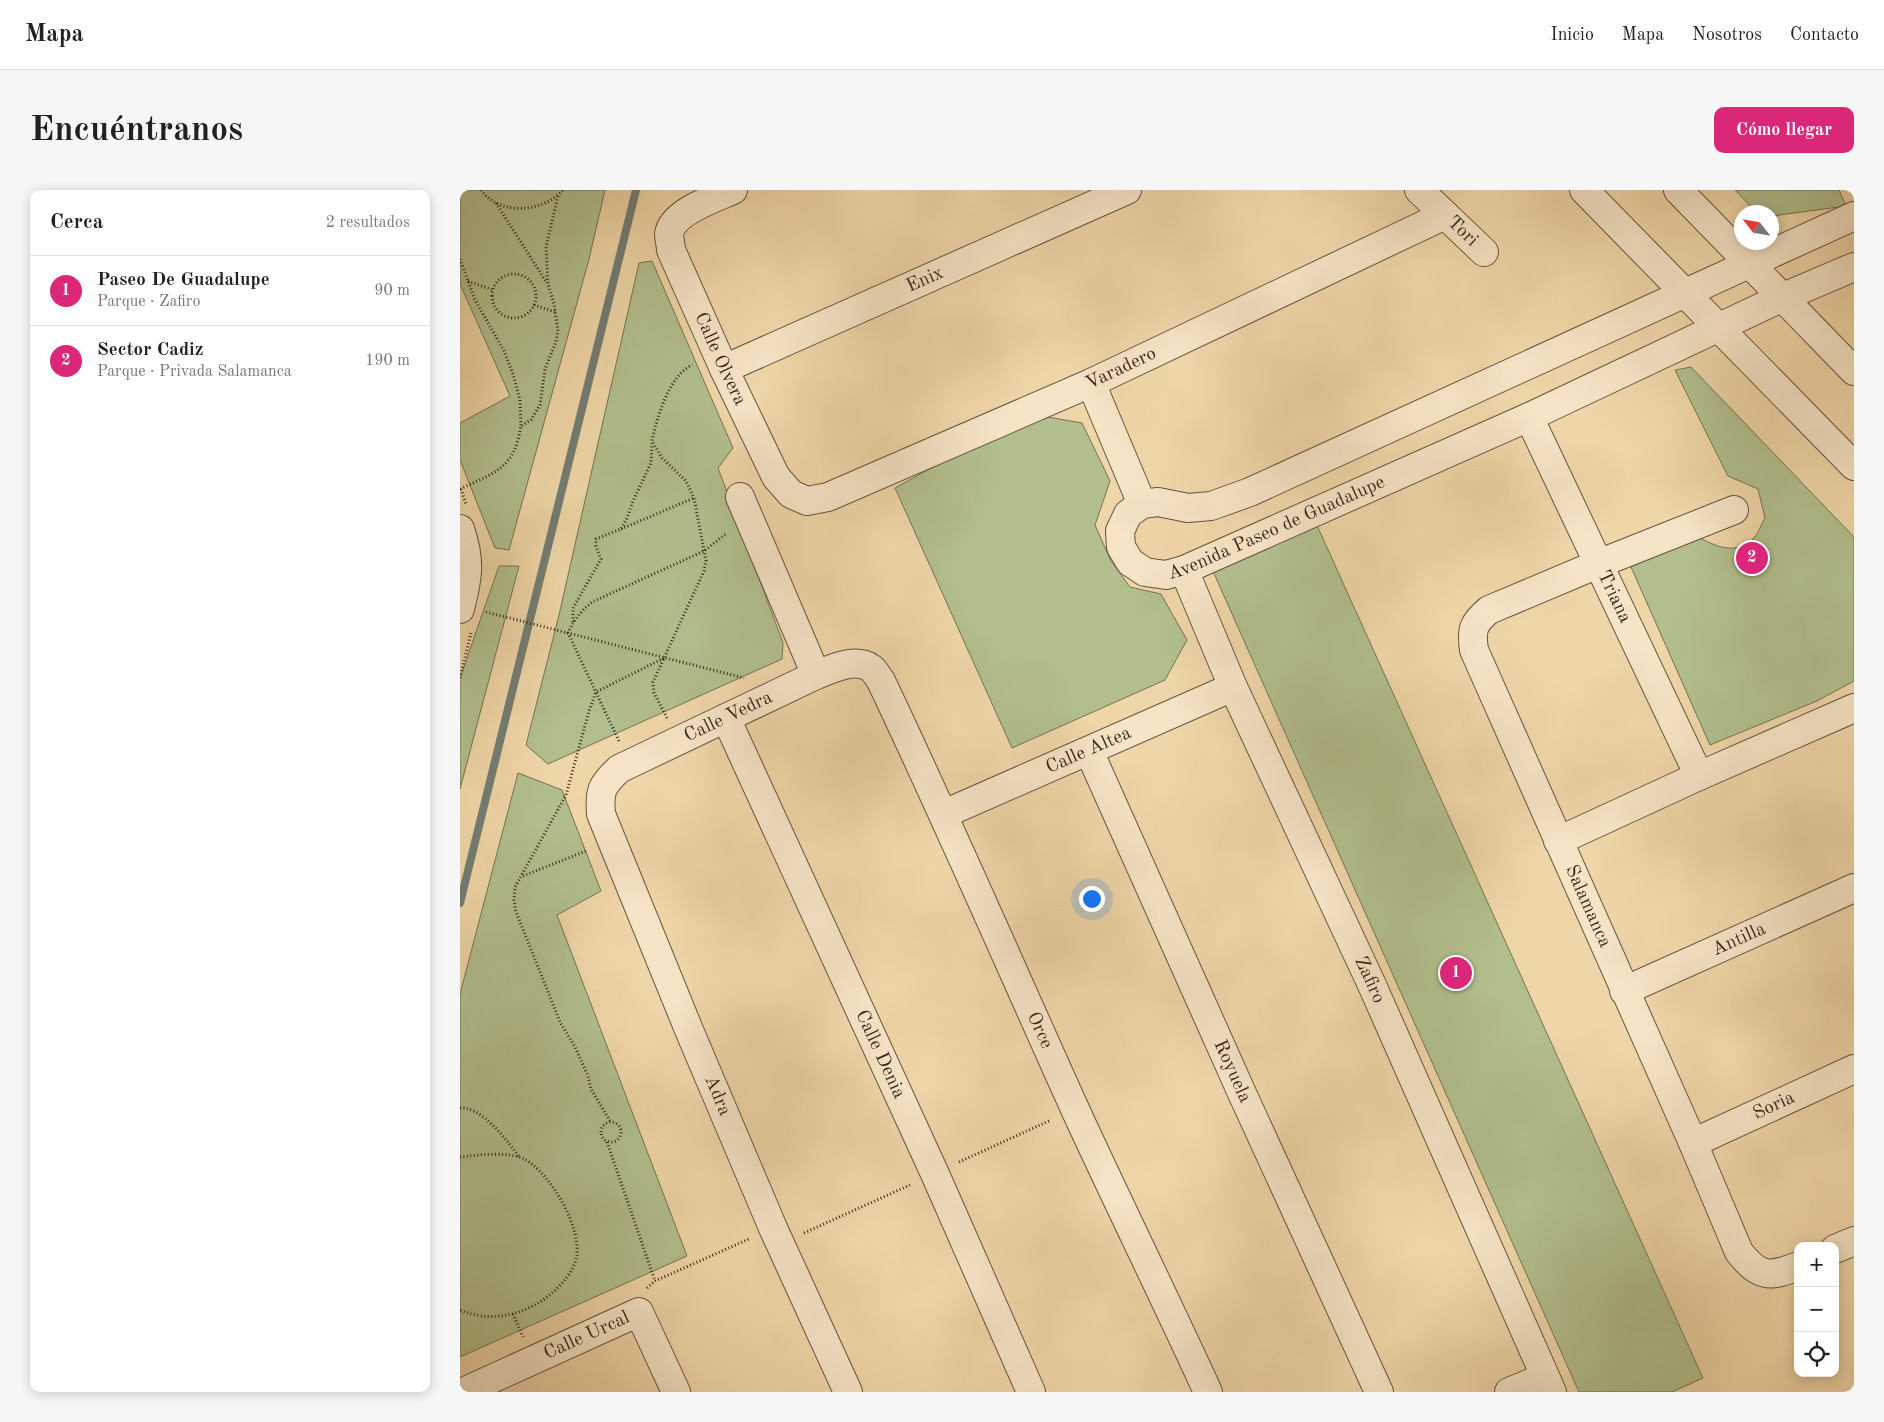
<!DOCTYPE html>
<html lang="es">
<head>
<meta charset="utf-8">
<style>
	:root { --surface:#fff; --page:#f6f6f6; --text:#202124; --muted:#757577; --line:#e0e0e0; --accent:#db2777 }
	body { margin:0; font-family:"Old Standard TT",serif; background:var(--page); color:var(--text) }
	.controls { position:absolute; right:15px; bottom:15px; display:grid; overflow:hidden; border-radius:10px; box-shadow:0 2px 12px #0003 }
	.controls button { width:45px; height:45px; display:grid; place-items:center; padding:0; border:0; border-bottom:1px solid var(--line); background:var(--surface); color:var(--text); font:25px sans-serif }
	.compass { position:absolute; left:1274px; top:15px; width:45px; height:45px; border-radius:50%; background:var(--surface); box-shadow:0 2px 12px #0003; rotate:301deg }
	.you { position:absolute; left:631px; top:708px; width:18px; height:18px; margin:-12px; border:4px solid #fff; border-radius:50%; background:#1a73e8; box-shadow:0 0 0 8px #1a73e833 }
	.badge { display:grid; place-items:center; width:32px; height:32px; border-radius:50%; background:var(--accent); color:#fff; font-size:16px; font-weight:700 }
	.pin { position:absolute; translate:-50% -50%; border:2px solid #fff; box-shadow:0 1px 5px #0006 }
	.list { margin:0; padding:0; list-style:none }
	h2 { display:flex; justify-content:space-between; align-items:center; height:65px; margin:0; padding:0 20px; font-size:21px }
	h2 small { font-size:16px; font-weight:400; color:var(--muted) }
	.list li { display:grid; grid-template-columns:32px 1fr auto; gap:15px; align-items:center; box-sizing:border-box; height:70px; padding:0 20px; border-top:1px solid var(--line) }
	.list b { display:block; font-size:19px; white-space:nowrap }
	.list p { margin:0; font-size:16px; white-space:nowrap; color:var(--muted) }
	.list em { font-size:16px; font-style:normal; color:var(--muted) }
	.icon { flex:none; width:28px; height:28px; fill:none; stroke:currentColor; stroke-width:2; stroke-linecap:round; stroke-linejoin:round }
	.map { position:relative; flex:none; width:1394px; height:1202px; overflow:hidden; border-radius:10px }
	header { display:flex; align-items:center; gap:30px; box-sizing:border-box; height:70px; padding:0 25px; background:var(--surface); border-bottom:1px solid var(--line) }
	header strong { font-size:24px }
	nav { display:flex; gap:28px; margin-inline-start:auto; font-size:18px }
	.intro { display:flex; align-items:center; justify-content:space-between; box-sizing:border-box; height:120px; padding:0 30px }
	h1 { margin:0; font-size:35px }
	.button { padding:12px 22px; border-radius:10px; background:var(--accent); color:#fff; font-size:18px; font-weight:700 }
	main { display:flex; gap:30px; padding:0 30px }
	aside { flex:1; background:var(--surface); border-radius:10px; box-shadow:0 2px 12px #0003 }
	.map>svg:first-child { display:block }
	.green { fill:#b2bf8d; stroke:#757454 }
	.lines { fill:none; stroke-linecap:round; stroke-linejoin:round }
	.stream { stroke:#747e75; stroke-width:8 }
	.minor-casing { stroke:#66543f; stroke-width:30 }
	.path { stroke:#38281c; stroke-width:3; stroke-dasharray:1 2.5; stroke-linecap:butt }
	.minor { stroke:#f5e4c6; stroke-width:28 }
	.labels { text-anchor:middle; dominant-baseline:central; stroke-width:4; stroke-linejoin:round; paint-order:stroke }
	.street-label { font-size:19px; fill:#38281c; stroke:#f5e4c6 }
</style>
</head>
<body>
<header>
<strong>Mapa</strong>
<nav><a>Inicio</a><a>Mapa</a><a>Nosotros</a><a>Contacto</a></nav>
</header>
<div class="intro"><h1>Encuéntranos</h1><a class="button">Cómo llegar</a></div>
<main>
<aside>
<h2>Cerca<small>2 resultados</small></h2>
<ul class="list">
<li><span class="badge">1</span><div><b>Paseo De Guadalupe</b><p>Parque · Zafiro</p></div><em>90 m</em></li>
<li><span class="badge">2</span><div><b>Sector Cadiz</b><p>Parque · Privada Salamanca</p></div><em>190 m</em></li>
</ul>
</aside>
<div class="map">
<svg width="1394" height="1202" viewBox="0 0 1394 1202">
	<rect width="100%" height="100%" fill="#efd6a8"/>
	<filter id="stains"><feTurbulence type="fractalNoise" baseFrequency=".004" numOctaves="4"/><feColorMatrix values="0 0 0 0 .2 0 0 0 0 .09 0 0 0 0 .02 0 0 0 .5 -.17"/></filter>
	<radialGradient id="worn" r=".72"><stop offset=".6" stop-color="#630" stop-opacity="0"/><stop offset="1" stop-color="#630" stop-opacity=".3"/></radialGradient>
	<path class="green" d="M0 0H145L129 69 49 360 35 358 0 270V233L50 206 0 94Z
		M1275 0H1379L1386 16 1312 26V22H1296Z
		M192 71 273 258 258 278 323 453 322 469 88 574 66 555 99 425 179 73Z
		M1231 177 1394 347V491L1357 511 1250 555 1171 377 1237 346C1254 356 1276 366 1293 349 1298 344 1301 335 1305 328L1298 299 1268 286 1215 180Z
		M582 226 622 233 650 291 635 335 651 371 670 397 701 404 727 450 705 490 552 558 435 298 547 236Z
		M855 331 1243 1188 1212 1202H1119L752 379Z
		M39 376H59L0 599V488Z
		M58 583 102 600 141 701 97 725 227 1066 0 1167V804Z"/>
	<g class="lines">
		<path class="stream" d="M0 713 176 0"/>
		<g class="minor-casing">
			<g id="minor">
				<path id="s1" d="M273 0C255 8 212 22 209 44 209 49 211 55 211 60L264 179 316 287 331 304 347 311 368 307 631 193 985 25"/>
				<path id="s2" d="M959 0 1024 62"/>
				<path d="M1124 0 1394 276"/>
				<path d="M1218 0 1394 181"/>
				<path id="s3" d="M1394 26 790 302 751 316 728 318 698 312 682 314 668 324 660 341 661 357 670 372 685 382 706 385 724 380 1069 227 1321 108 1394 77"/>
				<path id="s4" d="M264 179 667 0"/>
				<path d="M631 193 682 314"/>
				<path id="s5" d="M1069 227 1239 586"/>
				<path d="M280 307 356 485"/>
				<path id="s6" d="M1274 320 1138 374 1029 420C1013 433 1011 440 1014 460L1233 953 1279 1062C1299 1087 1309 1088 1338 1076"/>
				<path d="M0 339C11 371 8 387 0 419"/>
				<path id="s7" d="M724 380 773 497 912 795 1092 1202"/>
				<path id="s8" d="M266 528 475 984 571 1202"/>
				<path id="s9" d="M629 561 781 901 919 1202"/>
				<path id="s10" d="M484 624 773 497"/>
				<path d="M1098 651 1239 586 1394 518"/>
				<path id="s11" d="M1164 801 1394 698"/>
				<path id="s12" d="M1233 953 1394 879"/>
				<path d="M1375 1059 1394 1051"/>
				<path id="s13" d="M3 1202 179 1122 216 1202"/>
				<path id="s14" d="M388 1202 313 1038 229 840 141 624C139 600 142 595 159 579L356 485C372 479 395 467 411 478 415 481 418 487 421 491 488 632 550 775 614 917 658 1013 704 1106 748 1202"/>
				<path d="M1049 1202 1085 1187"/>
			</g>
		</g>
		<path class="path" d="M21 0C40 26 82 23 103 0
			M36 13 87 93
			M0 69 15 110 44 161 53 184 60 210 61 236
			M32 106a22 22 0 1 1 44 0a22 22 0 1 1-44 0Z
			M8 91 33 100
			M74 115 95 122
			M0 299C36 282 54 279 61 236L71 230 80 215 85 179 96 152 98 141 94 114 88 94 86 57 98 6
			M1 299 6 314
			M161 339 234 308
			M26 422 284 488
			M113 432V418L141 369 136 356V349L161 339 167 328 173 311 191 273 192 253
			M0 488 11 443
			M207 528 194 503 193 492 244 381 246 371 234 308 226 291 202 268 192 251C197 227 209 186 232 175
			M159 551 108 443C114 430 120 422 132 412L244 361 267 343
			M63 686 126 661
			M0 918C22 916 48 952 60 968
			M150 931 131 899 128 886 115 857 100 832 56 722 54 710 55 697 106 605 129 521 136 502 204 468
			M141 942a10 10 0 1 1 20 0a10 10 0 1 1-20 0Z
			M147 952 195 1091
			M0 967C18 965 48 961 64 969 90 982 124 1040 116 1069 114 1078 108 1086 103 1092 78 1121 37 1136 0 1120
			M499 972 591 930
			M344 1043 450 995
			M187 1098 195 1091 289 1049
			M53 1124 63 1147"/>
		<use href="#minor" class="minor"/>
	</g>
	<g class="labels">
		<g class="street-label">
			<text stroke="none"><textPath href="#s2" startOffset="60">Tori</textPath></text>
			<text stroke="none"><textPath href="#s4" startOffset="220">Enix</textPath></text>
			<text stroke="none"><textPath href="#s1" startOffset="216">Calle Olvera</textPath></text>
			<text stroke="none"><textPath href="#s1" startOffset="728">Varadero</textPath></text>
			<text stroke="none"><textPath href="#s3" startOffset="1004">Avenida Paseo de Guadalupe</textPath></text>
			<text stroke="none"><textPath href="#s5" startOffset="199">Triana</textPath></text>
			<text stroke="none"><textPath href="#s14" startOffset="801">Calle Vedra</textPath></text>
			<text stroke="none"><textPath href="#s10" startOffset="158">Calle Altea</textPath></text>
			<text stroke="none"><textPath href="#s6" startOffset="591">Salamanca</textPath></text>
			<text stroke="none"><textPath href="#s11" startOffset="126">Antilla</textPath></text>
			<text stroke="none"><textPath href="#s7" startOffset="450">Zafiro</textPath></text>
			<text stroke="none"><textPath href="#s14" startOffset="1356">Orce</textPath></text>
			<text stroke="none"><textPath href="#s8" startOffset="370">Calle Denia</textPath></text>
			<text stroke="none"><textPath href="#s9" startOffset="351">Royuela</textPath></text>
			<text transform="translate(257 906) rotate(67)">Adra</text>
			<text stroke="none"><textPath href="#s12" startOffset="89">Soria</textPath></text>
			<text stroke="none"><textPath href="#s13" startOffset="136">Calle Urcal</textPath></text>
		</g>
	</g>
	<rect width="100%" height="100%" filter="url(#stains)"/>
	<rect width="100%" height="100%" fill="url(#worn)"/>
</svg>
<div class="controls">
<button>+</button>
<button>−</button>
<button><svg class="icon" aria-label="locate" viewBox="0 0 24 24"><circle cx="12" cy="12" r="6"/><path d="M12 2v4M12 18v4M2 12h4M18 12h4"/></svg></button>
</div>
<svg class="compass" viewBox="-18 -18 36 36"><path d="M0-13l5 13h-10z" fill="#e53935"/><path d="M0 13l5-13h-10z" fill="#757577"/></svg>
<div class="you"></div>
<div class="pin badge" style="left:996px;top:783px">1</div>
<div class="pin badge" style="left:1292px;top:368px">2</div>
</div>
</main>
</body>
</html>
